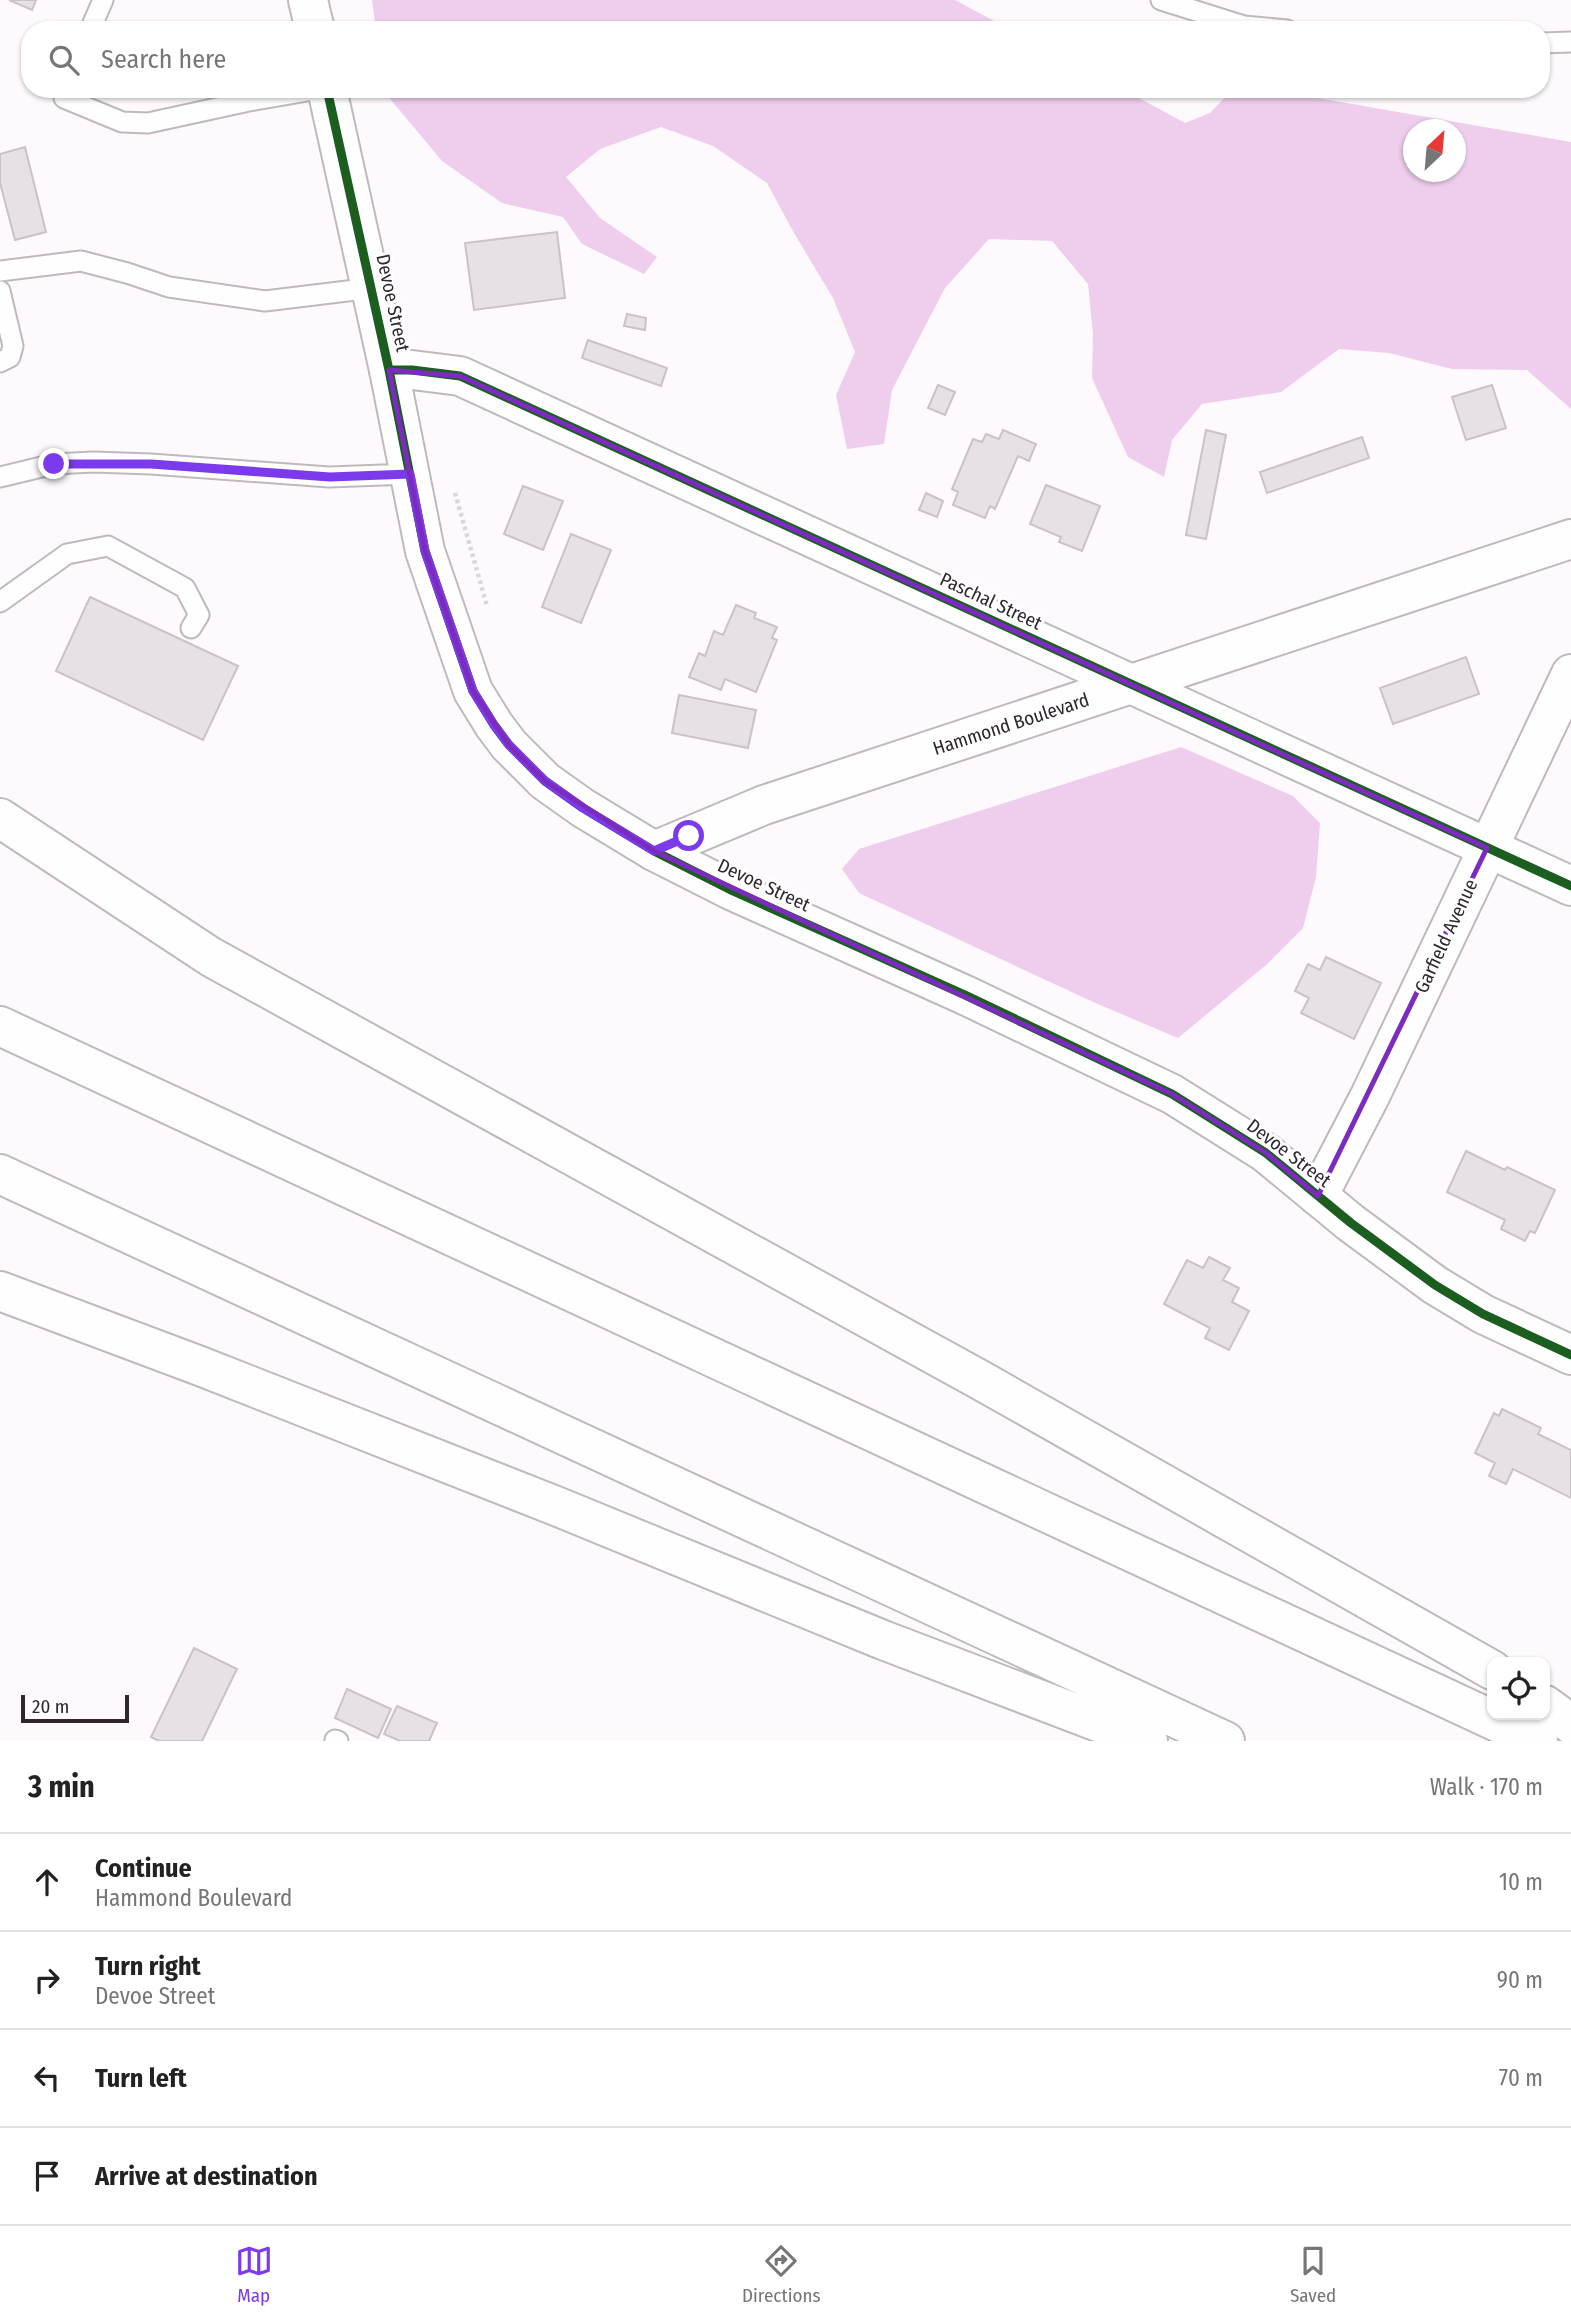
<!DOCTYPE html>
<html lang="en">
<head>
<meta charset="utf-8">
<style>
	:root { --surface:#fff; --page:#f6f6f6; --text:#222; --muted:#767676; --line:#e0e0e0; --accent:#7c3aed }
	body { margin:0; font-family:"Fira Sans Condensed",sans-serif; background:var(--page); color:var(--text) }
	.controls { position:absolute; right:21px; bottom:21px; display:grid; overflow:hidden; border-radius:14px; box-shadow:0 2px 5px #0004 }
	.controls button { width:63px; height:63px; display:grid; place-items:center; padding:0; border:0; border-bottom:2px solid var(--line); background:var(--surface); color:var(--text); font:35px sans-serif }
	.compass { position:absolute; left:1403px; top:119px; width:63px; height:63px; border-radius:50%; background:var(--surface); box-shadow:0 2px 5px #0004; rotate:26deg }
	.scale { position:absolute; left:21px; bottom:18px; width:108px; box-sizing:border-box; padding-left:7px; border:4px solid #2f252e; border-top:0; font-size:19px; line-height:24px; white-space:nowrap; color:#2f252e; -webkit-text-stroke:5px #fff; paint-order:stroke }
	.stop { position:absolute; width:21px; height:21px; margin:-16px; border:5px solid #7c3aed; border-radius:50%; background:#fff }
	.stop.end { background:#7c3aed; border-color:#fff; box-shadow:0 2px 7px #0008 }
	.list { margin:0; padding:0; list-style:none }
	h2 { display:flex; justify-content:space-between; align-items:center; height:91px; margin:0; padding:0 28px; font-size:30px }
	h2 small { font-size:23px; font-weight:400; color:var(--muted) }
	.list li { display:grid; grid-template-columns:46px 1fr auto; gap:21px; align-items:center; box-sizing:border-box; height:98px; padding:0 28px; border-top:2px solid var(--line) }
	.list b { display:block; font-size:26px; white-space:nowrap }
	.list p { margin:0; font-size:23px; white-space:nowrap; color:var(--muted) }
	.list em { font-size:23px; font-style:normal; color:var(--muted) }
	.icon { flex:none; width:38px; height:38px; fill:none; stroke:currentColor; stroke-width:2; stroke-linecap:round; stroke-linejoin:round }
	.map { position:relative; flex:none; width:1571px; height:1741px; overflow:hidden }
	.search { position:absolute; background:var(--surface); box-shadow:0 2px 5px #0004; left:21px; right:21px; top:21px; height:77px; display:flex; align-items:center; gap:18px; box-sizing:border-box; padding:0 24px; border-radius:28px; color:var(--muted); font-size:26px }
	.sheet { height:483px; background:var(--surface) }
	nav { display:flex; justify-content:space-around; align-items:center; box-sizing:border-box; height:98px; border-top:2px solid var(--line); background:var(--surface); font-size:19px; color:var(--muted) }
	nav a { display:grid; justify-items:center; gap:4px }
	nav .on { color:var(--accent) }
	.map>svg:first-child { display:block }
	.forest { fill:#eeceec; fill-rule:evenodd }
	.building { fill:#e7e0e6; stroke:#c9c2c8; stroke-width:2 }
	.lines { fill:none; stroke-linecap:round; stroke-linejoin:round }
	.service-casing { stroke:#bfb9be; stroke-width:23 }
	.minor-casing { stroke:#bfb9be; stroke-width:42 }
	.tertiary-casing { stroke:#bfb9be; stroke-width:42 }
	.motorway-casing { stroke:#bfb9be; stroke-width:42 }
	.path { stroke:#d9d7d9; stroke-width:4.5; stroke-dasharray:3.5 3.5; stroke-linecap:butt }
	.service { stroke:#fffeff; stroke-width:19 }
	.minor { stroke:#fffeff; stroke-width:38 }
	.tertiary { stroke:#fffeff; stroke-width:38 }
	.motorway { stroke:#fffeff; stroke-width:38 }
	.cycleway-casing { stroke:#fff; stroke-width:13 }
	.cycleway { stroke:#1b5e20; stroke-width:9 }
	.route { stroke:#7c3aed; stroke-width:9 }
	.marked { fill:none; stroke:#7b2cbf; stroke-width:5; stroke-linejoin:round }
	.labels { text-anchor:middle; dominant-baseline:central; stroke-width:6; stroke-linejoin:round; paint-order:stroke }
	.street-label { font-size:19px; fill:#2f252e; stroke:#fff }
</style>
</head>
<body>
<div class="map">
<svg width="1571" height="1741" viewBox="0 0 1571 1741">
	<rect width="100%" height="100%" fill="#fdf9fc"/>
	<path class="forest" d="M372 0H955L1011 30H376Z
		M385 89H1122L1185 123 1210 113 1233 89H1265L1571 142V409L1527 370 1452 369 1389 353 1339 349 1281 392 1202 404 1172 440 1164 477 1128 457 1092 378 1093 334 1088 284 1052 241 989 239 945 288 892 390 884 444 847 449 836 395 855 352 833 298 794 233 767 183 713 146 661 127 600 149 566 177 600 218 657 257 644 274 582 244 563 217 502 203 442 161 386 94ZM1414 130H1456V172H1414Z
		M1181 747 1293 796 1320 823 1316 877 1303 928 1266 965 1178 1038 1093 1002 859 893 842 869 859 849Z"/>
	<path class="building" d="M9 0H36L32 10Z
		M25 147 46 232 15 240 0 183V154Z
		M557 232 565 298 474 310 465 243Z
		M627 314 646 318 645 330 624 326Z
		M588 340 667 368 661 386 582 358Z
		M938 385 955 392 945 415 928 408Z
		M1492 385 1506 428 1466 440 1452 397Z
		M1003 430 1036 444 1029 461 1018 456 995 509 990 506 985 518 953 505 958 492 952 489 973 439 982 442 986 434 999 439Z
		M1206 430 1226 435 1206 539 1186 535Z
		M1362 437 1369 458 1267 493 1260 472Z
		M1046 485 1100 506 1082 551 1059 542 1061 537 1030 524Z
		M523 486 563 501 543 550 504 534Z
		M926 493 943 501 937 517 919 510Z
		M571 534 611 550 581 623 542 607Z
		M90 597 238 666 203 740 56 671Z
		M736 605 756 613 754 618 777 627 772 638 777 640 756 692 725 679 721 690 689 677 699 653 705 656 714 631 723 635Z
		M1466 657 1479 694 1393 724 1380 688Z
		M679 695 756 710 748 748 672 733Z
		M1326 957 1381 983 1354 1039 1301 1013 1309 998 1295 991 1308 964 1320 970Z
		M1466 1151 1505 1170 1507 1167 1555 1190 1535 1233 1530 1231 1525 1241 1501 1229 1505 1220 1447 1192Z
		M1209 1257 1230 1268 1223 1280 1239 1288 1232 1302 1249 1311 1229 1350 1205 1338 1210 1328 1164 1304 1187 1260 1203 1268Z
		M1502 1409 1541 1428 1538 1434 1571 1450V1498L1513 1469 1506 1484 1489 1476 1495 1463 1475 1453 1494 1413 1499 1416Z
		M194 1648 237 1669 202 1741H159L151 1737Z
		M347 1689 391 1709 378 1738 335 1718Z
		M397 1706 437 1723 429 1741H400L384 1734Z"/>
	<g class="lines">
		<g class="service-casing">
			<path id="service" d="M1161 0 1244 26 1287 30
				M90 30 103 0
				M1541 43 1571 42
				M66 89 64 98 122 122 148 123 249 101 319 89
				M0 271 81 261 127 273 169 287 265 301 372 288
				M0 291 13 346 10 357 0 362
				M0 477 54 464 93 462 151 464 329 477 410 474
				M0 602 67 554 108 546 185 588 199 615 191 628
				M335 1740 338 1741"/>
		</g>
		<g class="minor-casing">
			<path id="minor" d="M389 370H412L460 376 1571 886
				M654 851 764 805 1571 539
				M1318 1196 1370 1096 1571 674"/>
		</g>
		<g class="tertiary-casing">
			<path id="tertiary" d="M308 0 315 30
				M327 89 389 370 425 551 473 691 494 725 509 745 545 781 583 808 654 851 733 891 965 995 1172 1094 1266 1153 1351 1223 1435 1285 1483 1314 1571 1355"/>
		</g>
		<g class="motorway-casing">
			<path id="motorway" d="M0 818 211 957 982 1381 1492 1670
				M0 1026 1538 1741
				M0 1174 1225 1741
				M0 1291 200 1366 556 1506 883 1640 1148 1741
				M1545 1705 1571 1724"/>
		</g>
		<path class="path" d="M455 493 487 606"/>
		<use href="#service" class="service"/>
		<use href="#minor" class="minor"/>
		<use href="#tertiary" class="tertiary"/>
		<use href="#motorway" class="motorway"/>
		<g class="cycleway-casing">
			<path id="cycleway" d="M327 89 389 370 425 551 473 691 494 725 509 745 545 781 583 808 654 851 733 891 965 995 1172 1094 1266 1153 1351 1223 1435 1285 1483 1314 1571 1355
				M389 370H412L460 376 1571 886"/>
		</g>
		<use href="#cycleway" class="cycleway"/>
	</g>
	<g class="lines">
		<path class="route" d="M54 464H151L330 477 410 474 425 551 473 691 494 725 509 745 545 781 583 808 654 851 689 836"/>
	</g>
	<path class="marked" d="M389 370 460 376 1487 848 1318 1196 1266 1153 1172 1094 654 851 545 781 509 745 473 691 425 551Z"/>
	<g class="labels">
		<g class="street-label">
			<text transform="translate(393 303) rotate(78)">Devoe Street</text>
			<text transform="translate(991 601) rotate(25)">Paschal Street</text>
			<text transform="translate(1011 724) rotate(-18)">Hammond Boulevard</text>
			<text transform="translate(764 885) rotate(25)">Devoe Street</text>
			<text transform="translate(1446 936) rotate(-65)">Garfield Avenue</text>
			<text transform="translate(1289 1153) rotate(37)">Devoe Street</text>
		</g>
	</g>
</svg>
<div class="controls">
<button><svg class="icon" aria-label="locate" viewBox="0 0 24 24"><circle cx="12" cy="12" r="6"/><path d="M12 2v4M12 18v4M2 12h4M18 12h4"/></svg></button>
</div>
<svg class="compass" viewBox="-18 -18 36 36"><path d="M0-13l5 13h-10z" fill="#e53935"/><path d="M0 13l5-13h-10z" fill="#767676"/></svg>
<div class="scale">20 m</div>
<div class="stop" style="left:689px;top:836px"></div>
<div class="stop end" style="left:54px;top:464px"></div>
<div class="search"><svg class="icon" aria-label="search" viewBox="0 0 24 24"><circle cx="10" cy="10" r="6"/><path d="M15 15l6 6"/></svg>Search here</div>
</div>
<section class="sheet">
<h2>3 min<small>Walk · 170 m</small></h2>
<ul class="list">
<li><svg class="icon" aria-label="ahead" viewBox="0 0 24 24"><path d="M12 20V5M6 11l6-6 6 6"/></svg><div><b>Continue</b><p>Hammond Boulevard</p></div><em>10 m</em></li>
<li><svg class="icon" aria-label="right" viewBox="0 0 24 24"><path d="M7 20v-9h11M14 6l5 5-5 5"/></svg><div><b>Turn right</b><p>Devoe Street</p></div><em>90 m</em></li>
<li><svg class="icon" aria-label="left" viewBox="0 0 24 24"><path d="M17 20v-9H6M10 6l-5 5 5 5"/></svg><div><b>Turn left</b></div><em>70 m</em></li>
<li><svg class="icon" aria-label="arrive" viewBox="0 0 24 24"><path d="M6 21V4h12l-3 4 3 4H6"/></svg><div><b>Arrive at destination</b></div></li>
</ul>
</section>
<nav>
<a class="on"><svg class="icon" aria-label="map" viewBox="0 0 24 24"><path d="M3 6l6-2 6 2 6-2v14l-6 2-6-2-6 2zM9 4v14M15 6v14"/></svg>Map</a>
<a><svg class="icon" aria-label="directions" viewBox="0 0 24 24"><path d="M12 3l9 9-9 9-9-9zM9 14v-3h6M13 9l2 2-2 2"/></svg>Directions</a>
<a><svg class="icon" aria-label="saved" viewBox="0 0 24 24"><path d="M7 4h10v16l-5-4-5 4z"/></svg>Saved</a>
</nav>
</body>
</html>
